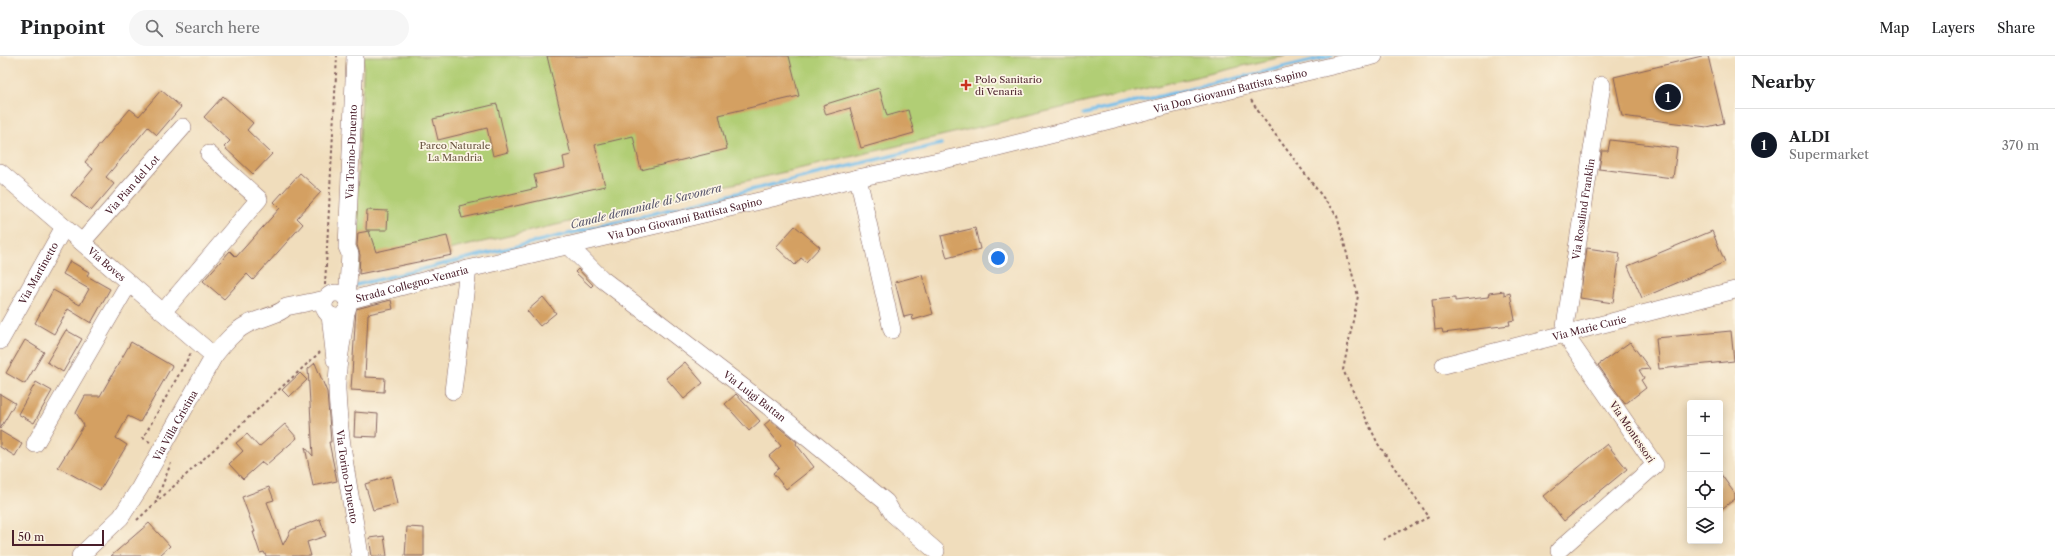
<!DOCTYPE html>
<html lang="en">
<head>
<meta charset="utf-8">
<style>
	:root { --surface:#fff; --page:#f6f6f6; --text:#202124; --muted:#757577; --line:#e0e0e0; --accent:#111827 }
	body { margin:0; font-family:"Libre Caslon Text",serif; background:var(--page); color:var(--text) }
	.controls { position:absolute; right:12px; bottom:12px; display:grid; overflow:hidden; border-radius:4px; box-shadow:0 2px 10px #0003 }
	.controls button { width:36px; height:36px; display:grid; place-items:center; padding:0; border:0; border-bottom:1px solid var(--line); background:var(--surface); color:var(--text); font:20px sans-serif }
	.scale { position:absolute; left:12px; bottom:10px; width:92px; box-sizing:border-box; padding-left:4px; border:2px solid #4a1f2b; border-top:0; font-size:11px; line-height:14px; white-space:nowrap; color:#4a1f2b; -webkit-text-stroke:3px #fcf5e5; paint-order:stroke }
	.you { position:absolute; left:998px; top:202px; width:14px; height:14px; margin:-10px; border:3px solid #fff; border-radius:50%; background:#1a73e8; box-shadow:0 0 0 6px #1a73e833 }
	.badge { display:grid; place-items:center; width:26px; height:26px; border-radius:50%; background:var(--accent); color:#fff; font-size:13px; font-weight:700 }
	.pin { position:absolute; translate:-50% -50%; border:2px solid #fff; box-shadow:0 1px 4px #0006 }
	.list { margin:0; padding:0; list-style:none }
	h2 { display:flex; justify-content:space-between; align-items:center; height:52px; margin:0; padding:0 16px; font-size:17px }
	h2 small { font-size:13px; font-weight:400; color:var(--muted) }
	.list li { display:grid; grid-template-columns:26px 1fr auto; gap:12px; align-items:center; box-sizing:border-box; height:72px; padding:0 16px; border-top:1px solid var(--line) }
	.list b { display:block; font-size:15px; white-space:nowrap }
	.list p { margin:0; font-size:13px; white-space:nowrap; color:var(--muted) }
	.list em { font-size:13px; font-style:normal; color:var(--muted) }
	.icon { flex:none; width:22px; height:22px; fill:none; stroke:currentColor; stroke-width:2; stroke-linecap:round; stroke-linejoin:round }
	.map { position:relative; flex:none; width:1735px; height:500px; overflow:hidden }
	header { display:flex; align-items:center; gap:24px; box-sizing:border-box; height:56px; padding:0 20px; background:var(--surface); border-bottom:1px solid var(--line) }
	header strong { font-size:19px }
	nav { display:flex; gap:22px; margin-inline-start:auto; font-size:14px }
	.search { width:280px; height:36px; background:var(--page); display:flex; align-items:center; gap:10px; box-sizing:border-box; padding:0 14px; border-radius:22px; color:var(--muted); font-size:15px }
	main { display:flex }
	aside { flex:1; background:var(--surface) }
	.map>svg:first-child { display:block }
	.green { fill:#b1ce74; stroke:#7e7650 }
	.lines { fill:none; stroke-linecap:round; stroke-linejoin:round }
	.stream { stroke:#72bdeb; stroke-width:3.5 }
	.building { fill:#d4a062 }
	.minor-casing { stroke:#84625e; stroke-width:18 }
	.path { stroke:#84625e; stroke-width:2; stroke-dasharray:3 3; stroke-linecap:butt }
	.minor { stroke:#fff; stroke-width:17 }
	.poi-dot { fill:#c8321e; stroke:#fcf5e5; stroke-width:1.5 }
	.labels { text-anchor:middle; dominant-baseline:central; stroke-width:3.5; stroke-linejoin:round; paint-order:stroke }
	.poi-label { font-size:10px; fill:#4a1f2b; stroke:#fcf5e5; text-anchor:start }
	.street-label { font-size:10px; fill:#4a1f2b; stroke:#fcf5e5 }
	.park-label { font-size:10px; fill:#695441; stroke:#fcf5e5 }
	.water-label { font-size:11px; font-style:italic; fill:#58566e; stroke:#fcf5e5 }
</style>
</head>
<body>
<header>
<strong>Pinpoint</strong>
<div class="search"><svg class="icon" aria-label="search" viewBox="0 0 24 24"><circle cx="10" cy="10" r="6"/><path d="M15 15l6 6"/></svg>Search here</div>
<nav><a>Map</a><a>Layers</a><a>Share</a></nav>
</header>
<main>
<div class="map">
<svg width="1735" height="500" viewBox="0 0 1735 500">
	<rect width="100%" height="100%" fill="#fcf5e5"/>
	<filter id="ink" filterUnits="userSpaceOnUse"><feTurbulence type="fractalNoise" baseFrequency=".025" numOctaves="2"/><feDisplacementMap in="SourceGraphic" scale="8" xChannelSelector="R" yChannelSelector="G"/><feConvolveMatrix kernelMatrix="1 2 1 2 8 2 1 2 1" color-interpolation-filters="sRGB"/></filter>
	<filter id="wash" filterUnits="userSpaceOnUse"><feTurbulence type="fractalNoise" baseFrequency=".012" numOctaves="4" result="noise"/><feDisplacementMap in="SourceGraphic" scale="16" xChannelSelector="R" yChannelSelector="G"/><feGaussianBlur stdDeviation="0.9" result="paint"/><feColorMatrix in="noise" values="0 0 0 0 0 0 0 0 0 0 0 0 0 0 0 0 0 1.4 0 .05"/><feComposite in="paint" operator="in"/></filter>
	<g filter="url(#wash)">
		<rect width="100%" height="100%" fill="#f0ddbc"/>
		<path class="green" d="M364 0H1286L353 216Z"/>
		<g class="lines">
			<path class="stream" d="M1084 58 1331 0
				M356 229 941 88"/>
		</g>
		<g id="blocks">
			<path class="building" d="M547 0H789L799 40 719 59 727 93 641 114 633 80 595 89 605 130 462 162 459 150 537 132 534 119 565 112 563 101 571 99Z
				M1702 0H1708L1724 67 1707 71 1622 60 1614 21Z
				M879 32 887 60 908 54 914 77 861 92 850 52 826 59 823 49Z
				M161 34 181 51 157 79 148 71 106 121 114 128 91 155 71 139 93 113 85 106 130 53 139 60Z
				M223 40 253 67 247 74 272 98 253 118 224 91 230 85 204 61Z
				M497 48 508 96 493 100 487 72 438 84 433 63Z
				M1610 84 1677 92 1673 122 1599 113 1602 95H1608Z
				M300 117 321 136 297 162 303 168 253 224 247 218 224 243 203 225 230 195 236 201 280 152 274 146Z
				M367 154 388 155 387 174H366Z
				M795 170 820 191 806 206 801 202 795 209 776 191Z
				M975 172 980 193 947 202 941 180Z
				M369 175 376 196 447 180 452 199 359 218 360 199 357 189 358 177Z
				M1712 175 1725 206 1642 242 1628 210Z
				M1587 192 1620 197 1613 247 1580 242Z
				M70 205 89 216 87 220 110 233 91 267 68 253 54 278 35 267 53 234 80 249 89 233 63 218Z
				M578 213 593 229 591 231 575 216Z
				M922 219 933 258 913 264 912 259 904 261 895 226Z
				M1504 235V239L1510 237 1515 264 1509 265 1510 269 1443 277 1442 273 1435 274 1432 244 1455 242V245L1488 241 1489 237Z
				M543 241 556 257 540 270 527 255Z
				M391 244 393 253 368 258 365 321 385 322 384 336 351 334 356 253Z
				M66 274 82 283 63 316 47 306Z
				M1731 275 1734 305 1659 313 1656 282Z
				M25 284 44 296 25 328 6 317Z
				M131 286 172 310 140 366 128 360 116 382 127 389 100 434 58 411 84 369 76 357 85 340H100Z
				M1630 286 1650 313 1639 314 1644 322 1641 324 1646 332 1625 348 1598 309Z
				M685 306 703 327 684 343 666 322Z
				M315 307 327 336 331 386H329L337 425 313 430 305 391 313 400 308 313Z
				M300 317 307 324 289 341 282 334Z
				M36 326 52 335 34 367 18 358Z
				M0 338 15 347 0 373Z
				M736 338 760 365 749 375 725 348Z
				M355 356 378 358 377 381 354 380Z
				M770 364 797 386 796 388 814 411 786 433 773 417 779 412 769 400 781 390 764 369Z
				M285 368 297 382 266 409 262 406 243 423 229 408 243 395 236 387 247 378 259 391Z
				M0 375 22 388 15 400 0 391Z
				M1607 388 1627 413 1564 465 1544 440Z
				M1720 417 1735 438V443L1720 454Z
				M391 420 397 448 373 454 365 428Z
				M269 431 274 444 267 446 283 489 291 474 320 463 326 480 307 486 311 500H266L264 496 260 497 253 476H255L242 441Z
				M149 467 170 490 159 500H111Z
				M407 471 424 472V500H405Z
				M384 480 387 500H372L369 482Z"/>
		</g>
	</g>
	<g filter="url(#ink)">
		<use href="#blocks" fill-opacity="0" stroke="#84625e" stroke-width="1"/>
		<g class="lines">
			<g class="minor-casing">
				<g id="minor">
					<path id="s1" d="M0 116 214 300"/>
					<path d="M858 122 892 274"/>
					<path id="s2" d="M82 186 183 71"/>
					<path id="s3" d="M569 190 602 223 777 357 886 446 893 458 936 495"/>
					<circle cx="336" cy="249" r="12"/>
					<path id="s4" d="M347 245 468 213 858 122 990 94 1251 29 1374 0"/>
					<path id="s5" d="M347 245 350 198 347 191 355 0"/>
					<path id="s6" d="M346 255C344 281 336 308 337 334 339 390 352 444 360 500"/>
					<path d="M163 256 259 143 209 98"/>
					<path d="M330 259 335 304"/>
					<path id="s7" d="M0 285 64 171"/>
					<path id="s8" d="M1444 309 1735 234"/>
					<path d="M453 335 468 213"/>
					<path d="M35 388 129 227"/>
					<path id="s9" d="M1559 494 1655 409 1564 277 1602 29"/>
					<path id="s10" d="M80 500 121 461 139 433 214 300C223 289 233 276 246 269 256 263 280 259 286 251L326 243"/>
				</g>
			</g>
			<path class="path" d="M1251 44 1262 61 1337 160 1358 240 1343 314 1378 388 1429 461 1382 484
				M325 229 337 0
				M150 386 143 382 191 297
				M155 448 171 407
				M137 464 320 296"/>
			<use href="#minor" class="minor"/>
		</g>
	</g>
	<path class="poi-dot" d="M964 23h4v4h4v4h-4v4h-4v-4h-4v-4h4z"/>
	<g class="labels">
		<g class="poi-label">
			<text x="975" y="23">Polo Sanitario<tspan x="975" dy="12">di Venaria</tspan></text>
		</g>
		<g class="street-label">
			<text stroke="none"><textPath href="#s4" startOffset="908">Via Don Giovanni Battista Sapino</textPath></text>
			<text stroke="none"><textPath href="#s5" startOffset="150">Via Torino-Druento</textPath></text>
			<text stroke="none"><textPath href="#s2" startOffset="76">Via Pian del Lot</textPath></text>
			<text stroke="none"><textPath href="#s9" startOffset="414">Via Rosalind Franklin</textPath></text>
			<text stroke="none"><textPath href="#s4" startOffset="348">Via Don Giovanni Battista Sapino</textPath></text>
			<text stroke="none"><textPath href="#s1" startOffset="141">Via Boves</textPath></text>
			<text stroke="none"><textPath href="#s7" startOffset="78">Via Martinetto</textPath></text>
			<text stroke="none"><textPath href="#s4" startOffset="67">Strada Collegno-Venaria</textPath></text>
			<text stroke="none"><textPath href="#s8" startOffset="150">Via Marie Curie</textPath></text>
			<text stroke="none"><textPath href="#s3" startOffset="239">Via Luigi Battan</textPath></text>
			<text stroke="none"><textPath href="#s10" startOffset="163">Via Villa Cristina</textPath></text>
			<text transform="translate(1632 376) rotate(56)">Via Montessori</text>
			<text stroke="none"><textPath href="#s6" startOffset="167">Via Torino-Druento</textPath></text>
		</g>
		<g class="park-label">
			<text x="455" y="89">Parco Naturale<tspan x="455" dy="12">La Mandria</tspan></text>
		</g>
		<g class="water-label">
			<text transform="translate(646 150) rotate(-14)">Canale demaniale di Savonera</text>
		</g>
	</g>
</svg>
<div class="controls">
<button>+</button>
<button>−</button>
<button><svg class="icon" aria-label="locate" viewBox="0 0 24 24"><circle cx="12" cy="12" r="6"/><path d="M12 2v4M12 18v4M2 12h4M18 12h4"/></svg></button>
<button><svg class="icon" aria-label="layers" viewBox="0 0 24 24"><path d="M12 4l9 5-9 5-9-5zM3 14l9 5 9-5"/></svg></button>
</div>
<div class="scale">50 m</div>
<div class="you"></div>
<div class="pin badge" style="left:1668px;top:41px">1</div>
</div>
<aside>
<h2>Nearby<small></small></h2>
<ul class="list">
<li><span class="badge">1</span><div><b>ALDI</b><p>Supermarket</p></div><em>370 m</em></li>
</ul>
</aside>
</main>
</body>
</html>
